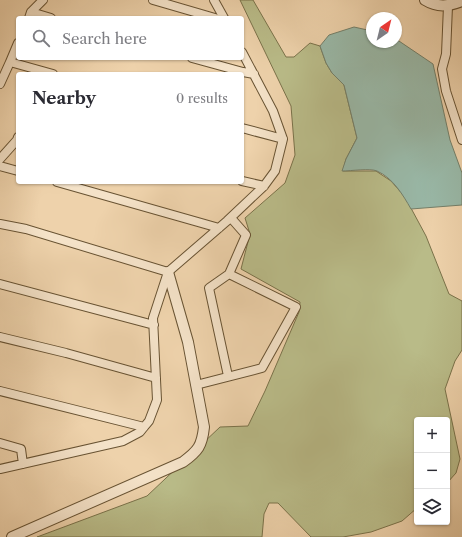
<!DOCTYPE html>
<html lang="en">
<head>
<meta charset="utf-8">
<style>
	:root { --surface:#fff; --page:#f2f2f3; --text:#2b2b33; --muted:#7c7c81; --line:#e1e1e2 }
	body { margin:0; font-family:"Libre Caslon Text",serif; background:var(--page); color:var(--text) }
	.controls { position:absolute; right:12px; bottom:12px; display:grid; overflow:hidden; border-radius:4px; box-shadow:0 1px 3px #0004 }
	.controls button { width:36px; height:36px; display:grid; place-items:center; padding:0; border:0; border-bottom:1px solid var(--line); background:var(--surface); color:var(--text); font:20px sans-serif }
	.compass { position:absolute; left:366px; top:12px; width:36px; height:36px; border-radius:50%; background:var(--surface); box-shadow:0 1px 3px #0004; rotate:35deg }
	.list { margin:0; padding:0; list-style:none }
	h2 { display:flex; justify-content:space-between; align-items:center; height:52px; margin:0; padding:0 16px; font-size:17px }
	h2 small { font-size:13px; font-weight:400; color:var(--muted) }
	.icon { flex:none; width:22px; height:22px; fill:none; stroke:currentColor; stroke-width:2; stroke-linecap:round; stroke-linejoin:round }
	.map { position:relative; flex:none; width:462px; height:537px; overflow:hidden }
	.search { position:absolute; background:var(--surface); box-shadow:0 1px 3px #0004; left:16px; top:16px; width:228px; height:44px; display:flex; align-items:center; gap:10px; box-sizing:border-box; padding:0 14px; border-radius:4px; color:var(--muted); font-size:15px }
	.panel { position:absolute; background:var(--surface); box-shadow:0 1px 3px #0004; left:16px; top:72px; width:228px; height:112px; border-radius:4px }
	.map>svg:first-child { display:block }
	.green { fill:#b9bb88; stroke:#7a724a }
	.water { fill:#99b8a7; stroke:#747f69 }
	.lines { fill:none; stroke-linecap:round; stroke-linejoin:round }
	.minor-casing { stroke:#685333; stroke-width:10 }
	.tertiary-casing { stroke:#685333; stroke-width:12 }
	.minor { stroke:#f4e2c8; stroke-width:8 }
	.tertiary { stroke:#f4e2c8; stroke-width:10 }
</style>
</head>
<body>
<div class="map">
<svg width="462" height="537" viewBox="0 0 462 537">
	<rect width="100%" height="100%" fill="#eed2ab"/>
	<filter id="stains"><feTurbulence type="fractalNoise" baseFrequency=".005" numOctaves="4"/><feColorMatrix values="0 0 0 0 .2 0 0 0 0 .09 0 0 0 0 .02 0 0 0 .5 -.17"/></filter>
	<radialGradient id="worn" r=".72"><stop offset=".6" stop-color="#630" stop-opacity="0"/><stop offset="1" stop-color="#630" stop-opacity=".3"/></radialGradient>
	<path class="green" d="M240 0H253L286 57H294L310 43 320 46 326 63 332 73 344 85 357 138 346 159 343 171H376L391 181 405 197 426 236 449 294 462 301V350L455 361 445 389 460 459 456 473 447 483V420H417V508L402 521 371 532 343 537H311L278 503H269L264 514 262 537H37L147 496 220 427 248 426 265 391 299 312 300 302 241 269 250 234 245 218 285 183 295 155 291 106Z"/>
	<path class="water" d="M354 27 372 31V42H396V39L433 64 450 140 462 173V205L411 209C403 195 393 178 377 171 370 168 351 171 342 171L346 159 357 138 344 85 332 73 326 63 320 46 329 35Z"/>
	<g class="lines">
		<g class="minor-casing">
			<path id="minor" d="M153 0 215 18
				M214 0 224 18
				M448 6 446 54 442 69 446 91 462 140
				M31 12 51 18
				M29 18 31 12 43 0
				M18 43 10 62 53 74
				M192 58 243 72 254 74
				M0 84 10 62
				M242 128 283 139
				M0 159 17 140 18 137
				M0 166 18 171
				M242 181 264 186
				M57 182 219 228
				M0 224 26 229 168 272
				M229 274 246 235 231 218
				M0 284 154 325
				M0 337 66 353 156 378
				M196 385 262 368 296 307 229 274 209 288 228 376
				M0 391 144 427
				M0 443 21 449 23 464
				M0 469 123 441 140 432 144 427 149 421 157 400 153 318 168 272 227 221 264 186 275 171 283 139 273 111 242 52"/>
		</g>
		<g class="tertiary-casing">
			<path id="tertiary" d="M425 0C438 8 449 6 462 1
				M12 537 183 462C198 451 202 446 204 427L188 342 168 272"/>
		</g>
		<use href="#minor" class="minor"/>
		<use href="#tertiary" class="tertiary"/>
	</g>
	<rect width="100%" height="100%" filter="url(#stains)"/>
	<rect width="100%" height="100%" fill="url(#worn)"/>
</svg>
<div class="controls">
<button>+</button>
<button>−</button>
<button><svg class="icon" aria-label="layers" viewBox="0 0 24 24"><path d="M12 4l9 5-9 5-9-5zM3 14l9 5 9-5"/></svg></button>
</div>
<svg class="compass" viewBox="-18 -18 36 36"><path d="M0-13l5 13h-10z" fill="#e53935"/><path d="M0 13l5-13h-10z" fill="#7c7c81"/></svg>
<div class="search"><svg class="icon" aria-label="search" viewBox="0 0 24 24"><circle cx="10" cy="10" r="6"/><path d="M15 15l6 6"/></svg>Search here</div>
<section class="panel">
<h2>Nearby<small>0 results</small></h2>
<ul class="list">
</ul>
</section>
</div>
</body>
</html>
